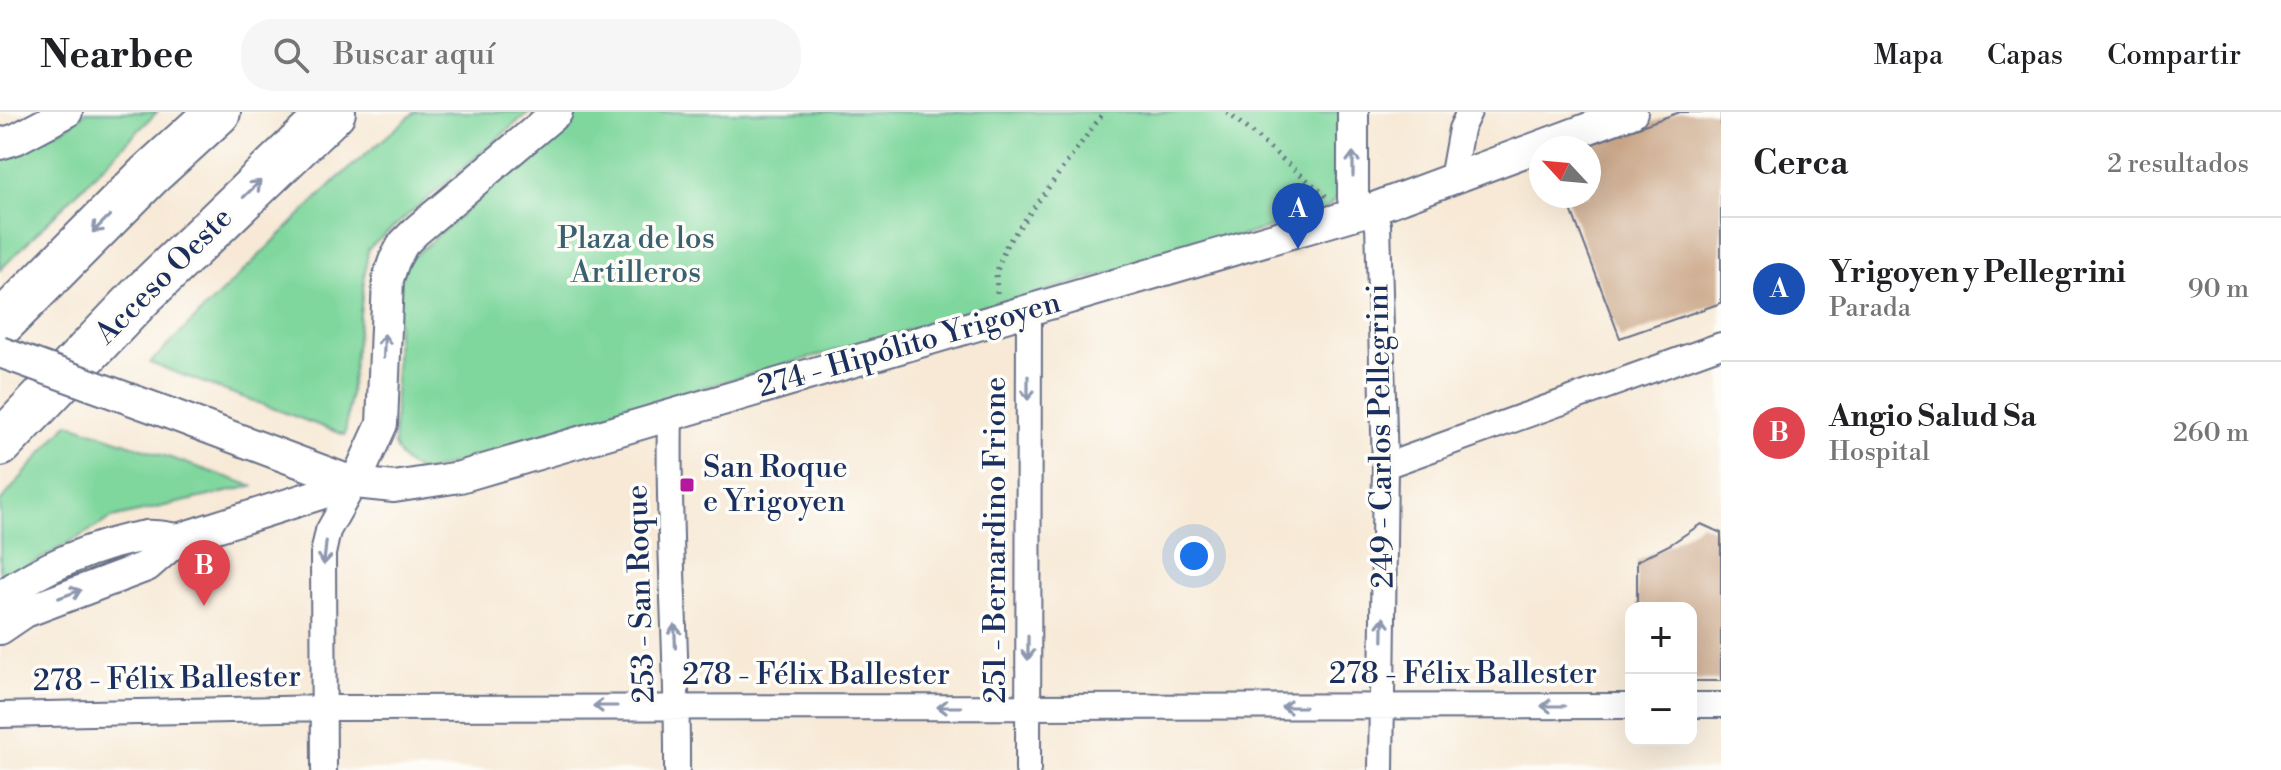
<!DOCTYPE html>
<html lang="es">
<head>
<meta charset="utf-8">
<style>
	:root { --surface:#fff; --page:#f6f6f6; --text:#202124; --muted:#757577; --line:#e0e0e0; --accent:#b5179e }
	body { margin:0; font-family:"Libre Bodoni",serif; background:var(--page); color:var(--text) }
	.controls { position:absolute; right:24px; bottom:24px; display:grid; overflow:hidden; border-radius:16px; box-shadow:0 8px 32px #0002 }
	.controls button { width:72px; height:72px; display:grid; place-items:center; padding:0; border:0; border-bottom:2px solid var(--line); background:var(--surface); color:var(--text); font:40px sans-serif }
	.compass { position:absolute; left:1529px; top:24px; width:72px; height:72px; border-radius:50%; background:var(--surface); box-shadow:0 8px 32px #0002; rotate:296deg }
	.you { position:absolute; left:1194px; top:444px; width:28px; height:28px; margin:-20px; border:6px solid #fff; border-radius:50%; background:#1a73e8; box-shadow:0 0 0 12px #1a73e833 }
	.badge { display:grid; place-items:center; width:52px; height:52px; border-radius:50%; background:var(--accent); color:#fff; font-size:26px; font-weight:700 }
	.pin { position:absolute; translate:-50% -66px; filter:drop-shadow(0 2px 4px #0008) }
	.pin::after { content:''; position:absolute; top:42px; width:28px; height:24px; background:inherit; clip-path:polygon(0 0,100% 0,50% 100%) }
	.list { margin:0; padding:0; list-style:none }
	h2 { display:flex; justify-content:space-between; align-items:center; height:104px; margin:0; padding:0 32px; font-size:34px }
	h2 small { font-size:26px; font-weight:400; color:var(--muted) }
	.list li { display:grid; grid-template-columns:52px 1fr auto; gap:24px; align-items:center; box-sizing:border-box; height:144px; padding:0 32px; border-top:2px solid var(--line) }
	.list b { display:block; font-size:30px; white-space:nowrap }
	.list p { margin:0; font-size:26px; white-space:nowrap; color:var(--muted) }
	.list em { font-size:26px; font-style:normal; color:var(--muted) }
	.icon { flex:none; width:44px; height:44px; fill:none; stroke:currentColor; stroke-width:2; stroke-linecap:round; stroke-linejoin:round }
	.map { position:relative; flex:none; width:1721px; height:658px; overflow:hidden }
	header { display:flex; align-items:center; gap:48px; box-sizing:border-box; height:112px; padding:0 40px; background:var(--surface); border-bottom:2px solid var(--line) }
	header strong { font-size:38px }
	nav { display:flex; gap:44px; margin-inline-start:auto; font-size:28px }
	.search { width:560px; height:72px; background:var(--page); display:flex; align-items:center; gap:20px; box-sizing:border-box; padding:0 28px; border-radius:32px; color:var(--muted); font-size:30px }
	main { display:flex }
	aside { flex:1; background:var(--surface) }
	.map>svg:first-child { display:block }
	.green { fill:#7fd79d; stroke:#4d837e; stroke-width:2 }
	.building { fill:#caa687 }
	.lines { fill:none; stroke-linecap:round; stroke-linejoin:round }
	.minor-casing { stroke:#687088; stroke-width:28 }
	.tertiary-casing { stroke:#687088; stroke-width:34 }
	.motorway-casing { stroke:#687088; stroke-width:48 }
	.path { stroke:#687088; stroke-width:5; stroke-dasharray:2 6; stroke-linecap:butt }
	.minor { stroke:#fff; stroke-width:24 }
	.tertiary { stroke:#fff; stroke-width:30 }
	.motorway { stroke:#fff; stroke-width:44 }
	.tertiary-bridge-casing { stroke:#687088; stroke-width:34; stroke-linecap:butt }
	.tertiary-bridge { stroke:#fff; stroke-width:30 }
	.oneway { stroke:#8d97ae }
	.poi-dot { fill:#b5179e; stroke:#fdfcf7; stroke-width:3 }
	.labels { text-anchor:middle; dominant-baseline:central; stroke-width:7; stroke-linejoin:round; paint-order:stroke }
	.park-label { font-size:30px; fill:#396171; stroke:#fdfcf7 }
	.street-label { font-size:30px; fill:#1b2f5e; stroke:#fdfcf7 }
	.poi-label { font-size:30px; fill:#1b2f5e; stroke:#fdfcf7; text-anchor:start }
</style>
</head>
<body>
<header>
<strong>Nearbee</strong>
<div class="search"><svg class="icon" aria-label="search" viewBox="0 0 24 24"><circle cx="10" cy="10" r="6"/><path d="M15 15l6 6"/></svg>Buscar aquí</div>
<nav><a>Mapa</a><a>Capas</a><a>Compartir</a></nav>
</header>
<main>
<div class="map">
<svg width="1721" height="658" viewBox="0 0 1721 658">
	<rect width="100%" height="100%" fill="#fdfcf7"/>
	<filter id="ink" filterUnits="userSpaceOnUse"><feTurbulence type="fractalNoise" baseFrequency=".0125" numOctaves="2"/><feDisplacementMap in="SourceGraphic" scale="16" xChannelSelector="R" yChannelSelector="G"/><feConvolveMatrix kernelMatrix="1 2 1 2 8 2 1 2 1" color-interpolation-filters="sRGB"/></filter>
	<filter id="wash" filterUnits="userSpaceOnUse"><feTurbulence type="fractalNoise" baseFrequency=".006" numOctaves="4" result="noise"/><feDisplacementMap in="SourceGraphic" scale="32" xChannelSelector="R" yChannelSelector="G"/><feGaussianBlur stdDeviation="1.8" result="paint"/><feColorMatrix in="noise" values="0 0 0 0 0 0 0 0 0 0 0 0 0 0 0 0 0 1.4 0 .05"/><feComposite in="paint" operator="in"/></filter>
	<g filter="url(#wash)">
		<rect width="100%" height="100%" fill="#f7e9d6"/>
		<path class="green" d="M85 0H157L0 158V41L64 17Z
			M415 0H529L368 137 345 323 150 251 336 68Z
			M580 0H1341V75L1338 84 1322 101 646 292 426 360C409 356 401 350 394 333L398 174 407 150Z
			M68 311 253 374 112 406 0 470V390Z"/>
		<g id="blocks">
			<path class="building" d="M1680 0H1721V191L1620 226 1566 84H1589V36H1580Z
				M1701 412 1721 421V569H1691V496H1637V449L1671 432Z"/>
		</g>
	</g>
	<g filter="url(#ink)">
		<use href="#blocks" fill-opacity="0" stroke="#687088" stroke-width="2"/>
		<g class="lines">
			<g class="minor-casing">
				<path id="minor" d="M1452 67 1461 17 1469 0
					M1366 99 1378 112 1385 354 1381 658
					M670 303C667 421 678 540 677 658
					M1385 354 1721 233
					M1691 593H1721
					M0 603 324 596 1631 594
					M324 658 323 442 328 419 355 371
					M1028 658 1029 198"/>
			</g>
			<g class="tertiary-casing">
				<path id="tertiary" d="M1353 0V86L1366 99
					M0 32 16 27 67 0
					M171 302 355 371
					M355 371 382 312 388 167 394 149 403 132 416 119 557 0
					M0 485C41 456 96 432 146 424 156 423 168 426 178 427L355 371 394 375 460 365 1366 99 1632 0
					M0 517 25 500 147 454 178 427"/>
			</g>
			<g class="motorway-casing">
				<path id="motorway" d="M0 213 149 63 218 0
					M0 332 142 183 333 0"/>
			</g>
			<path class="path" d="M1227 0 1326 84
				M997 181 996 161 1007 132 1104 0"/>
			<use href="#minor" class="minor"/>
			<use href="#tertiary" class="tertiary"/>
			<use href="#motorway" class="motorway"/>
			<g class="tertiary-bridge-casing">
				<path id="tertiary-bridge" d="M0 240 171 302"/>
			</g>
			<use href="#tertiary-bridge" class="tertiary-bridge"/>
		</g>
		<defs><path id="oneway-shaft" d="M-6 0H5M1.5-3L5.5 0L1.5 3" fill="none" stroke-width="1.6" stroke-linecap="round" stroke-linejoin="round" transform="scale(2)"/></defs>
		<g class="oneway">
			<use href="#oneway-shaft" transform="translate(1353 52) rotate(-90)"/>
			<use href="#oneway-shaft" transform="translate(252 77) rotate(-44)"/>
			<use href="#oneway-shaft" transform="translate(101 112) rotate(135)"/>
			<use href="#oneway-shaft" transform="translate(384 234) rotate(-88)"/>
			<use href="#oneway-shaft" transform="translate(1028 276) rotate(90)"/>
			<use href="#oneway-shaft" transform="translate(325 441) rotate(96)"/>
			<use href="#oneway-shaft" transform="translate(70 482) rotate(-20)"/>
			<use href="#oneway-shaft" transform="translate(1383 517) rotate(-89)"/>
			<use href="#oneway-shaft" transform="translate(675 524) rotate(-92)"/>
			<use href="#oneway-shaft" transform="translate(1028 536) rotate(90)"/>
			<use href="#oneway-shaft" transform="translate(605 594) rotate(180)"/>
			<use href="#oneway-shaft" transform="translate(1553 594) rotate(180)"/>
			<use href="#oneway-shaft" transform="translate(949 595) rotate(-180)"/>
			<use href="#oneway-shaft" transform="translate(1293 595) rotate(180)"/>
		</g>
	</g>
	<rect class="poi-dot" x="679" y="365" width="16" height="16" rx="4"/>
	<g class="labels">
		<g class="park-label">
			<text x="636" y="127">Plaza de los<tspan x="636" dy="34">Artilleros</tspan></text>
		</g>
		<g class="street-label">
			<text transform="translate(164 164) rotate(-45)">Acceso Oeste</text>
			<text transform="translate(909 233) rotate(-16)">274 - Hipólito Yrigoyen</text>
			<text transform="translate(1381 324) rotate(-91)">249 - Carlos Pellegrini</text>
			<text transform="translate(996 428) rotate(-90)">251 - Bernardino Frione</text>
			<text transform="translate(641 482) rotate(-92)">253 - San Roque</text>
			<text x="1463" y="562">278 - Félix Ballester</text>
			<text x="816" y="563">278 - Félix Ballester</text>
			<text transform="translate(167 567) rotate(-1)">278 - Félix Ballester</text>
		</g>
		<g class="poi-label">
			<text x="703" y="356">San Roque<tspan x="703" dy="34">e Yrigoyen</tspan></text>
		</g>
	</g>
</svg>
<div class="controls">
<button>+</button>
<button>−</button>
</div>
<svg class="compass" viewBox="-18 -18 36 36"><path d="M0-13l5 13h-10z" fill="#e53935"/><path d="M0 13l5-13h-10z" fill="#757577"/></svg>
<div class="you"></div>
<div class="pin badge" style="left:1298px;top:137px;background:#1a4fb4">A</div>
<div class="pin badge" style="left:204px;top:494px;background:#e0444e">B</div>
</div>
<aside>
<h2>Cerca<small>2 resultados</small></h2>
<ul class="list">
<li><span class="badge" style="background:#1a4fb4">A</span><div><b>Yrigoyen y Pellegrini</b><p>Parada</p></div><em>90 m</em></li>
<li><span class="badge" style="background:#e0444e">B</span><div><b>Angio Salud Sa</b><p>Hospital</p></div><em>260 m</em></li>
</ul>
</aside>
</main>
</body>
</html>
